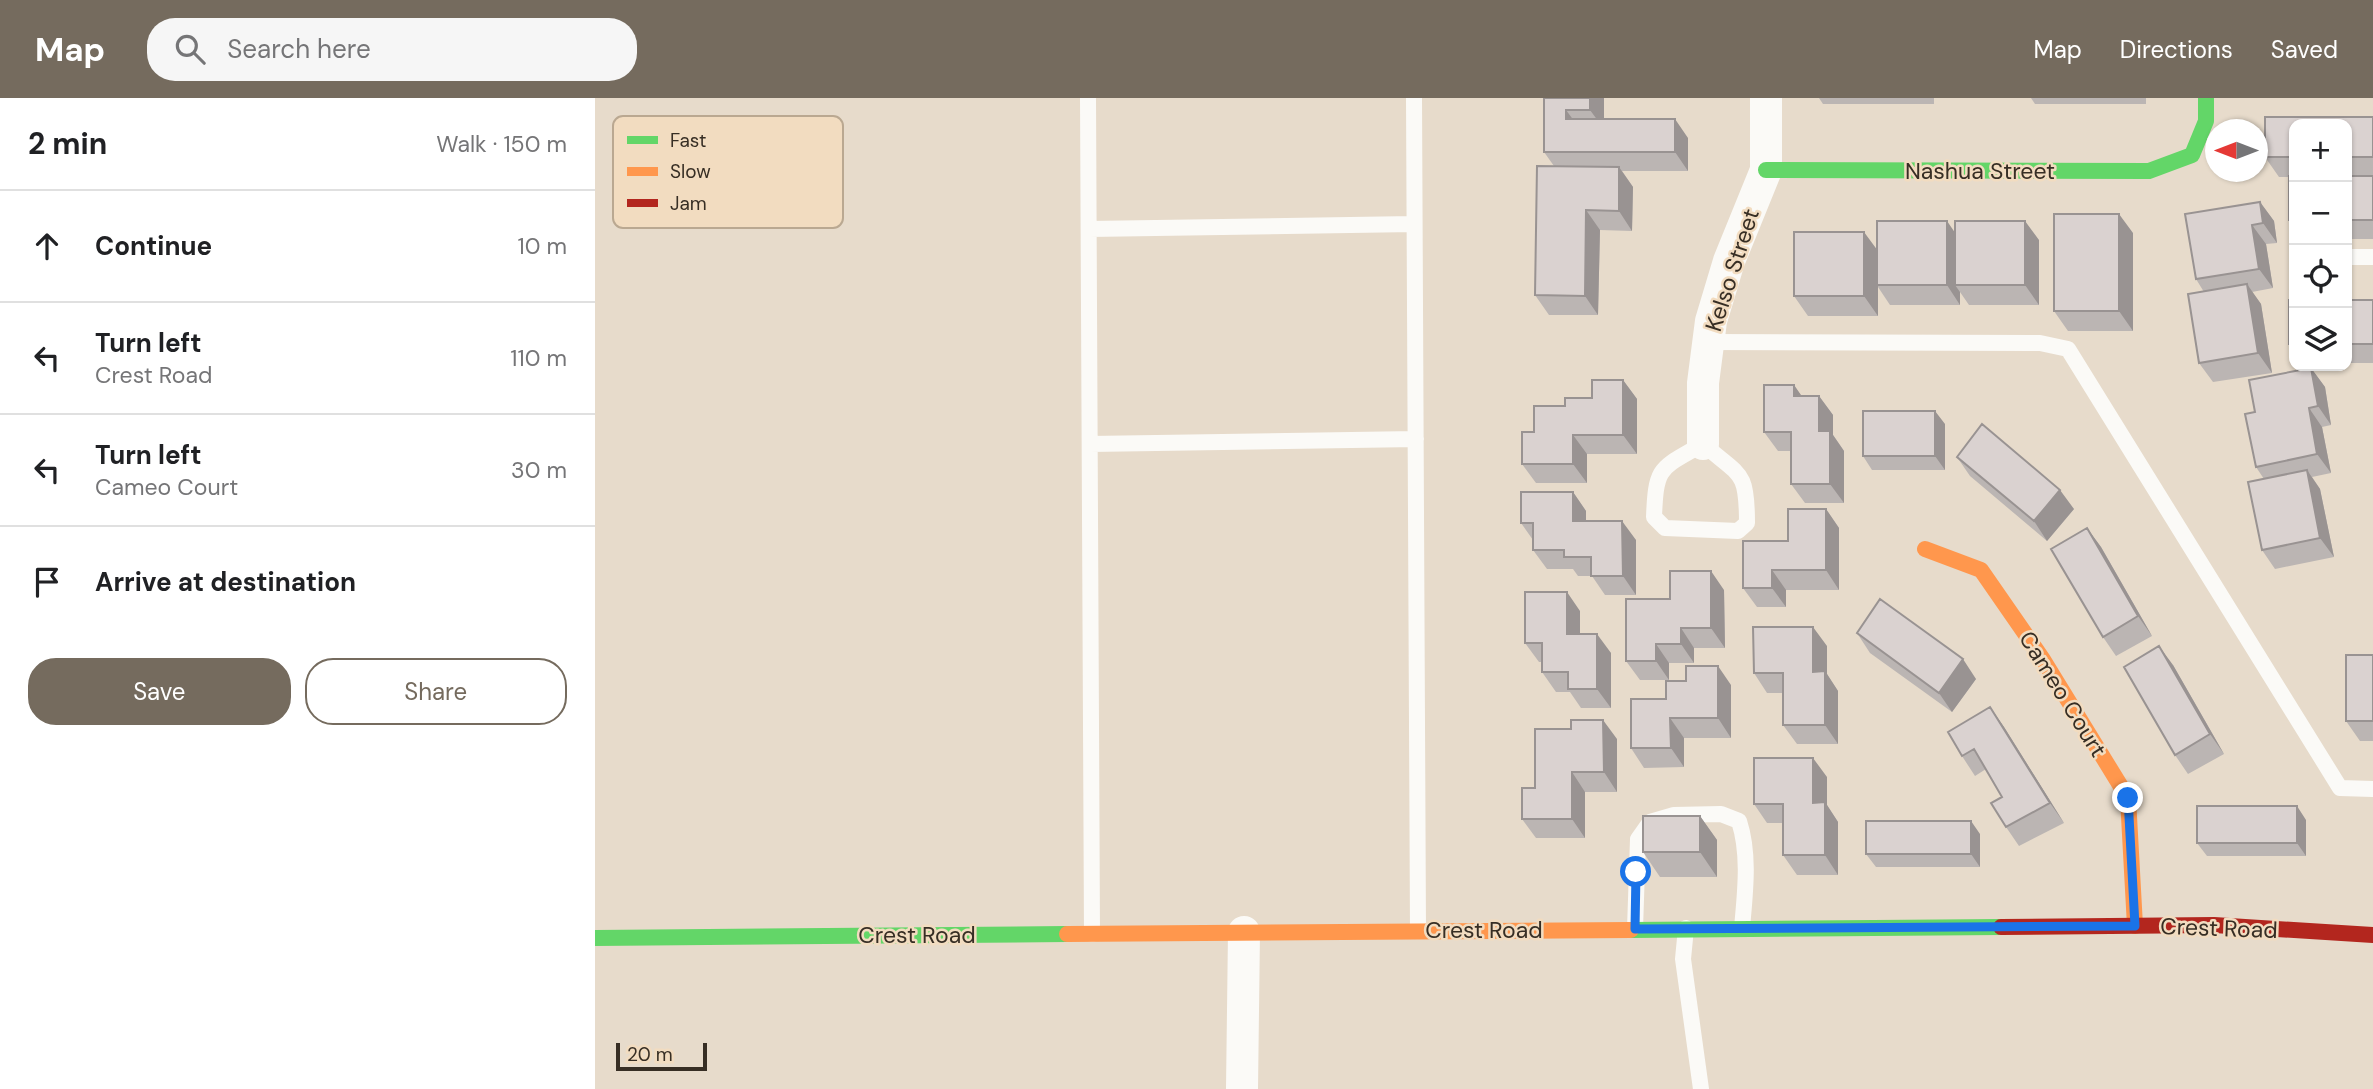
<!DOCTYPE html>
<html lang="en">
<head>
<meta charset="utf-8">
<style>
	:root { --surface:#fff; --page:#f6f6f6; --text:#202124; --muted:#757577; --line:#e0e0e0; --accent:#756b5e }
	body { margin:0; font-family:"DM Sans",sans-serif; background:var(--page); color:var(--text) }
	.controls { position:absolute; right:21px; top:21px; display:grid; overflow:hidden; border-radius:14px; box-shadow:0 2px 5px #0004 }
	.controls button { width:63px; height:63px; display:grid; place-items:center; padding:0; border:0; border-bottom:2px solid var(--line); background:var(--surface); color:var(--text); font:35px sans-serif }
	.compass { position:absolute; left:1610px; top:21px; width:63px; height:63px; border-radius:50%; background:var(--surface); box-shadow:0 2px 5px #0004; rotate:270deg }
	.scale { position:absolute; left:21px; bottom:18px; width:91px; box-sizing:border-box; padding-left:7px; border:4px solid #372e24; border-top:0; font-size:19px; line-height:24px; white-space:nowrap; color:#372e24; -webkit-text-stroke:5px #f2dcc0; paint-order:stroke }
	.stop { position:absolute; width:21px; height:21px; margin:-16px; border:5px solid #1a73e8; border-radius:50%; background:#fff }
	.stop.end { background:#1a73e8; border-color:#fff; box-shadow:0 2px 7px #0008 }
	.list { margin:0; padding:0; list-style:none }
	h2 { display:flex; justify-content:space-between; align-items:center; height:91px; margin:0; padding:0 28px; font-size:30px }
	h2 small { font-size:23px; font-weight:400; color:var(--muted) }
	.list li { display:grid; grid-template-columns:46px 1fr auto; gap:21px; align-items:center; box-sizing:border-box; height:112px; padding:0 28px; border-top:2px solid var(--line) }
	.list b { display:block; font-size:26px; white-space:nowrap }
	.list p { margin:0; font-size:23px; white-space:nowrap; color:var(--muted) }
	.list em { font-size:23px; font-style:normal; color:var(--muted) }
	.actions { display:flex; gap:14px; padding:21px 28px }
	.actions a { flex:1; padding:16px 0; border:2px solid var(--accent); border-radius:28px; text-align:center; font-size:24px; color:var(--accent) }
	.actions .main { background:var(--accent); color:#fff }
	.icon { flex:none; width:38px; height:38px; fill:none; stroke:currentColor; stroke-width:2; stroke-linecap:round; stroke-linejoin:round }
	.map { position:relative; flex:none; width:1778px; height:991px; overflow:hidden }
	header { display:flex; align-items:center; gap:42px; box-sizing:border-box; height:98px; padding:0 35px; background:var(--accent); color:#fff }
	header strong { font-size:33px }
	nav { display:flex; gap:38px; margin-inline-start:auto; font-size:24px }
	.search { width:490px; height:63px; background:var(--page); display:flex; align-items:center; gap:18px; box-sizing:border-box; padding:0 24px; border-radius:28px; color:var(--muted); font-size:26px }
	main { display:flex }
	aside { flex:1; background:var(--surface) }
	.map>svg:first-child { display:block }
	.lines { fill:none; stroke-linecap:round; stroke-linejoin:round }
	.lane { stroke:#fbfaf7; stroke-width:16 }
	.street { stroke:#fbfaf7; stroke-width:32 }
	.fast { stroke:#63d668; stroke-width:16 }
	.slow { stroke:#ff974d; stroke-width:16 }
	.jam { stroke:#b3261e; stroke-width:16 }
	.wall { fill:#bbb5b3 }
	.shaded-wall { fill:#999392 }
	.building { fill:#dad2d0; stroke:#999392; stroke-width:2 }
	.route { stroke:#1a73e8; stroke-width:9 }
	.labels { text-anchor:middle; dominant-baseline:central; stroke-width:5; stroke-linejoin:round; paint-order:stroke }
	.street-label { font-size:23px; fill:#372e24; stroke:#f2dcc0 }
	.key { fill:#f2dcc0; stroke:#baa891; stroke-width:2 }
	.key-label { font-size:19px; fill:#372e24 }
</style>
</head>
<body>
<header>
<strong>Map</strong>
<div class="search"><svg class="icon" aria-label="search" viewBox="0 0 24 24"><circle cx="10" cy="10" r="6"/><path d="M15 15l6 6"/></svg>Search here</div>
<nav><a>Map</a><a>Directions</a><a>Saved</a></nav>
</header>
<main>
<aside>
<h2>2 min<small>Walk · 150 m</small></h2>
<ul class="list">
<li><svg class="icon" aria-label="ahead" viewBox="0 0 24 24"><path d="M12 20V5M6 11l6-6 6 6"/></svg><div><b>Continue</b></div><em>10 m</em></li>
<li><svg class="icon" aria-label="left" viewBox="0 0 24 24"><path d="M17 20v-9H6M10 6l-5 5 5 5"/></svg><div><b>Turn left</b><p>Crest Road</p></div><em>110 m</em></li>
<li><svg class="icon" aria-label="left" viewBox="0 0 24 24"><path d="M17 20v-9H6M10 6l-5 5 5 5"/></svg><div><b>Turn left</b><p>Cameo Court</p></div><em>30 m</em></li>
<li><svg class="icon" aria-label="arrive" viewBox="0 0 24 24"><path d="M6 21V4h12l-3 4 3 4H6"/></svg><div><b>Arrive at destination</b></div></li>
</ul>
<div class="actions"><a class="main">Save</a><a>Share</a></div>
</aside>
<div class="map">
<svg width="1778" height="991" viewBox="0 0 1778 991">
	<rect width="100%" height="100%" fill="#e7dbcb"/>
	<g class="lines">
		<path class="lane" d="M493 0 497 836
			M819 0 823 832
			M494 131 819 126
			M1752 159H1778
			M1114 244 1445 245 1473 251 1745 690 1778 691
			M495 346 821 341
			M1108 346C1146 379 1152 372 1152 425L1143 433 1070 430 1059 419C1061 367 1065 371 1108 346Z
			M1091 830 1088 861 1106 991
			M1040 831 1043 741 1055 724 1079 717 1126 716 1144 723C1155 757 1150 795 1147 830"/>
		<path class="street" d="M1108 346V285L1116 223 1134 163 1171 72V0
			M647 991 649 834"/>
		<path class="fast" d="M1171 72 1554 73 1597 57 1611 23V0
			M1036 832 1406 829
			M0 840 472 836"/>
		<path class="slow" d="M1330 451 1386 472 1447 560 1533 700 1540 828
			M472 836 1036 832"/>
		<path class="jam" d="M1406 829 1619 827 1778 837"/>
	</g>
	<path class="wall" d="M949 0H1009V21L1093 40V73H1027L1038 89 1037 133 1005 132 1003 217H954L940 197 959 68 949 54Z
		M1224 0H1339V6H1228Z
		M1436 0H1551V6H1440Z
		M1670 19H1778V141H1752V26H1699V129L1694 122V79H1684L1670 59Z
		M1665 104 1679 123 1682 145 1671 146 1678 190 1657 194 1666 206 1677 275 1618 284 1604 265 1609 194 1601 181Z
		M1360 135 1444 142V207H1374L1365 194V207H1295L1283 189V218H1213L1199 198 1282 152Z
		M1538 135V233H1473L1459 213Z
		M1752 202H1778V265H1752Z
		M1716 270 1730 289 1736 327 1727 329 1736 375 1717 379 1725 391 1739 459 1680 471 1667 452 1669 381 1661 369 1660 314Z
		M1028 282 1042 301V356H992V385H941L927 366 939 334 970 308 997 300Z
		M1199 287 1206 298H1224L1238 317V337L1249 353V405H1210L1196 386V353H1183L1169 334Z
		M1350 326V372H1277L1268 358Z
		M1362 359 1479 411 1452 443 1375 378Z
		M978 394 991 413V423L1041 442V497H1010L997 478H983L978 471H952L938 452V442L926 425Z
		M1231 411 1244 430V492H1191V509H1162L1148 490 1193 443Z
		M1492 430 1506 449 1557 538 1521 558 1508 539Z
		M1129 492 1130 550H1099V565H1074V582H1045L1031 563 1075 501Z
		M985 513V536L1016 555V610H986L975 594H961L947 574V564H944L930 545Z
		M1262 535 1381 581 1357 614 1275 555Z
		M1232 548V576L1243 593V646H1202L1188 627V595H1172L1159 575Z
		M1778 557V643H1765L1751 623Z
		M1578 567 1629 656 1593 676 1580 657Z
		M1136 587V640H1089V669L1049 670 1036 650 1071 601Z
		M1395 609 1409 629 1469 725 1424 748 1411 729 1407 699 1391 671 1380 678 1367 658Z
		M1022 641V694H990V740H941L927 721 940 690Z
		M1232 679V707L1243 724V777H1202L1188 757V725H1172L1159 706Z
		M1105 718 1122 742V779H1065L1048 754Z
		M1711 722V758H1612L1602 745Z
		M1385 736V769H1281L1271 756Z"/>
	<path class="shaded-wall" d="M995 0H1009V31L995 12Z
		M971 12 985 31 971 21Z
		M1080 21 1093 40V73L1080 54Z
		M1024 69 1038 89 1037 133 1024 113Z
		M1665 104 1679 123 1682 145 1668 125Z
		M991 112 1005 132 1003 217 990 198Z
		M1524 116 1538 135V233L1524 213Z
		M1352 123 1365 142 1360 187 1365 194V207L1352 187Z
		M1430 123 1444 142V207L1430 187Z
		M1657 127 1671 146 1678 190 1664 171Z
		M1269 134 1283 153V218L1269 198Z
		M1652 186 1666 206 1677 275 1663 255Z
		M1716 270 1730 289 1736 327 1723 308Z
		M1028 282 1042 301V356L1028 337Z
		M1199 287 1213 307 1199 298Z
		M1224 298 1238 317V337L1249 353V405L1235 386 1224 333Z
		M1714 310 1727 329 1736 375 1722 356Z
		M1340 313 1350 326V372L1340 358Z
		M978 337 992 356V385L978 366Z
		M1712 372 1725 391 1739 459 1725 440Z
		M1465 392 1479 411 1452 443 1439 423Z
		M978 394 991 413V442L978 423Z
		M1231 411 1244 430V492L1231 472Z
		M1027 423 1041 442V497L1028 478Z
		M1492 430 1506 449 1557 538 1543 518Z
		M1177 472 1191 492V509L1177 490Z
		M1116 473 1129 492 1130 550 1116 530Z
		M972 494 985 513V555L972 536Z
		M1218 529 1232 548V576L1243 593V646L1230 627 1218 574Z
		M1086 530 1099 550V565L1086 546Z
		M1002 536 1016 555V610L1002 591Z
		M1061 546 1074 565V582L1061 563Z
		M1564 548 1578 567 1629 656 1615 636Z
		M1368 561 1381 581 1357 614 1344 595Z
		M1123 568 1136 587V640L1123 620Z
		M1395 609 1409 629 1469 725 1455 705Z
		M1075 620 1089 640V669L1076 650Z
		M1008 622 1022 641V694L1009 674Z
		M1218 660 1232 679V707L1243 724V777L1230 757 1218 705Z
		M977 674 990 694V740L977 721Z
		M1702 708 1711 722V758L1702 745Z
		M1105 718 1122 742V779L1105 754Z
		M1376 723 1385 736V769L1376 756Z"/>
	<path class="building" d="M949 0H995V12H971V21H1080V54H949Z
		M1670 19H1778V59H1752V26H1699V59H1670Z
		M942 68 1024 69V113L991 112 990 198 940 197Z
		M1694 78H1699V122H1694Z
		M1752 78H1778V122H1752Z
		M1665 104 1668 125 1657 127 1664 171 1601 181 1590 116Z
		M1459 116H1524V213H1459Z
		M1282 123H1352V187H1282Z
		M1360 123H1430V187H1360Z
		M1199 134H1269V198H1199Z
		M1652 186 1663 255 1604 265 1593 196Z
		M1694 202H1699V246H1694Z
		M1752 202H1778V246H1752Z
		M1716 270 1723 308 1714 310 1722 356 1661 369 1650 316 1660 314 1654 282Z
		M997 282H1028V337H978V366H927V334H939V308H970V300H997Z
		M1169 287H1199V298H1224V333H1235V386H1196V334H1169Z
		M1268 313H1340V358H1268Z
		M1387 326 1465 392 1439 423 1362 359Z
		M1712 372 1725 440 1667 452 1653 384Z
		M926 394H978V423H1027L1028 478H996V459H969V452H938V425H926Z
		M1193 411H1231V472H1177V490H1148V443H1193Z
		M1492 430 1543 518 1508 539 1456 451Z
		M1075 473H1116V530H1086V546H1061V563H1031V501H1075Z
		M930 494H972V536H1002V591H973V574H947V545H930Z
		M1285 501 1368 561 1344 595 1262 535Z
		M1158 529H1218V574L1230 573V627H1188V575H1159Z
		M1564 548 1615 636 1580 657 1529 569Z
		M1751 557H1778V623H1751Z
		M1091 568H1123V620H1075L1076 650H1036V601H1071V583H1091Z
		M1395 609 1455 705 1411 729 1396 705 1407 699 1379 651 1367 658 1353 634Z
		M976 622H1008L1009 674H977V721H927V690H940V631H976Z
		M1159 660H1218V705L1230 704V757H1188V706H1159Z
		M1602 708H1702V745H1602Z
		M1048 718H1105V754H1048Z
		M1271 723H1376V756H1271Z"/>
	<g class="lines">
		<path class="route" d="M1041 774 1040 831 1540 828 1533 700"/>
	</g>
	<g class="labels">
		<g class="street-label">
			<text x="1385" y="73">Nashua Street</text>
			<text transform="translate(1137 172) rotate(-72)">Kelso Street</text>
			<text transform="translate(1468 596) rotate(58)">Cameo Court</text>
			<text transform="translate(1624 830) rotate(2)">Crest Road</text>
			<text x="889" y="832">Crest Road</text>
			<text x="322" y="837">Crest Road</text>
		</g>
	</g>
	<rect x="18" y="18" width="230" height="112" rx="10" class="key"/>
	<rect x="32" y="38" width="31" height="8" fill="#63d668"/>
	<rect x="32" y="69" width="31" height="9" fill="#ff974d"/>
	<rect x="32" y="101" width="31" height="8" fill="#b3261e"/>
	<g class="key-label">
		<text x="75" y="49">Fast</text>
		<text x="75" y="80">Slow</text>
		<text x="75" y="112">Jam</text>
	</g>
</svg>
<div class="controls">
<button>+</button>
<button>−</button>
<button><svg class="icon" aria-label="locate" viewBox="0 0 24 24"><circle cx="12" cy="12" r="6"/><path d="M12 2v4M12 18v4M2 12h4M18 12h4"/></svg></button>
<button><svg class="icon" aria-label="layers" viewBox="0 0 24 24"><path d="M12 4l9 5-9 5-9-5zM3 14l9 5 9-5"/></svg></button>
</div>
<svg class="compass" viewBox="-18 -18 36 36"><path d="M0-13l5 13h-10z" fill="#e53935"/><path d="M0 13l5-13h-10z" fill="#757577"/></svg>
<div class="scale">20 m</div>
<div class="stop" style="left:1041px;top:774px"></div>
<div class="stop end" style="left:1533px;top:700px"></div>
</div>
</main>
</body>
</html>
